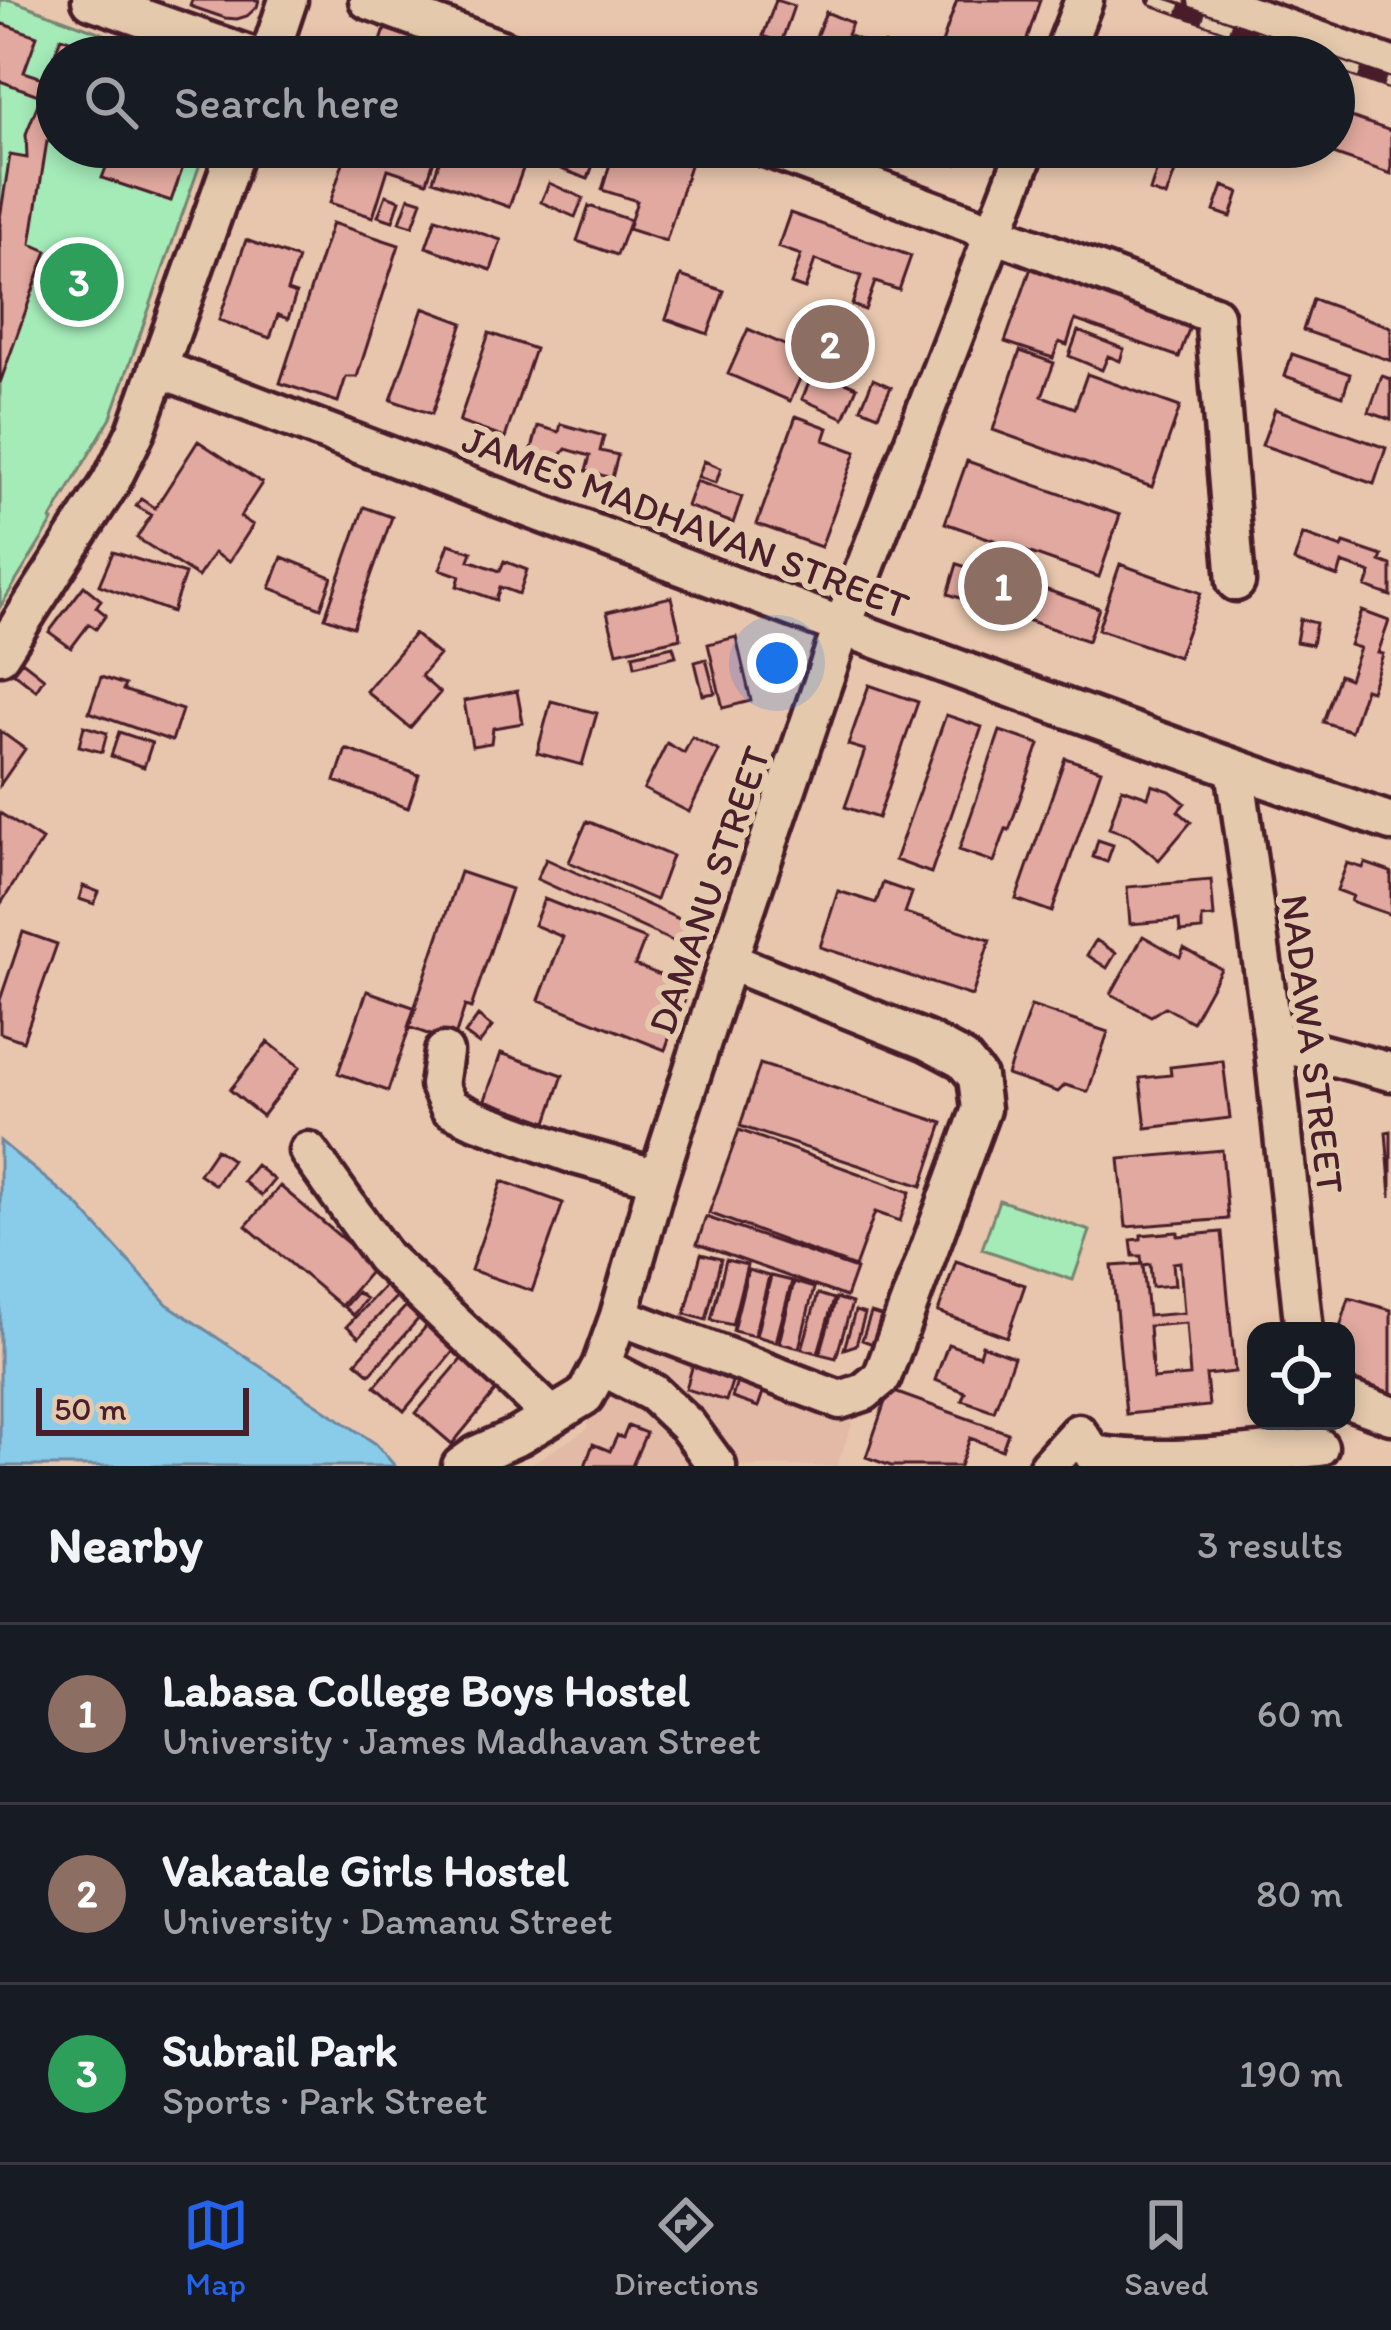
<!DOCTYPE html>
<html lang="en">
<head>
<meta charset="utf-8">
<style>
	:root { --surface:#171b24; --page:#20242c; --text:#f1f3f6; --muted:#9ea1a6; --line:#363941; --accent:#2563eb }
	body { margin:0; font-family:Itim,sans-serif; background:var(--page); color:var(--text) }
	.controls { position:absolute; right:36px; bottom:36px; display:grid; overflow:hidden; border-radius:24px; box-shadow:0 6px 18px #0003 }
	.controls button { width:108px; height:108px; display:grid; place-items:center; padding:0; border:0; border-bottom:3px solid var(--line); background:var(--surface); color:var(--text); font:60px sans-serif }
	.scale { position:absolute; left:36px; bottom:30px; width:213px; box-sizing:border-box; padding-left:12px; border:6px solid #4a1f2b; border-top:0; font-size:33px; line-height:42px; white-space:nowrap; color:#4a1f2b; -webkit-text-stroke:9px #e4c9ac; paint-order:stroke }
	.you { position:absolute; left:777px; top:663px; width:42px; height:42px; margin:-30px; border:9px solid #fff; border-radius:50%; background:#1a73e8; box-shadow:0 0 0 18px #1a73e833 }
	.badge { display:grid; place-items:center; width:78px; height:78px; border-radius:50%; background:var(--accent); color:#fff; font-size:39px; font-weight:700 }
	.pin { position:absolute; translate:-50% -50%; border:6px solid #fff; box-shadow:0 3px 12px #0006 }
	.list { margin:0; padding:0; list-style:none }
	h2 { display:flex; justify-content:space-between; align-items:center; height:156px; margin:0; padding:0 48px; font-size:51px }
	h2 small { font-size:39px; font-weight:400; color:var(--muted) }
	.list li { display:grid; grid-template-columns:78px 1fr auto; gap:36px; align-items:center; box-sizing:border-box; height:180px; padding:0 48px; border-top:3px solid var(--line) }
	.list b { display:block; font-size:45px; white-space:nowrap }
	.list p { margin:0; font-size:39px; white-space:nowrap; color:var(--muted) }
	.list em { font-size:39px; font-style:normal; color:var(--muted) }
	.icon { flex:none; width:66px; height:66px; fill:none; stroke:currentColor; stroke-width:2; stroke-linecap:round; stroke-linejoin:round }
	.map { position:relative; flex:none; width:1391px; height:1466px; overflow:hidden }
	.search { position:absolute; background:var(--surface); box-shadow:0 6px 18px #0003; left:36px; right:36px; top:36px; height:132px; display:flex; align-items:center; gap:30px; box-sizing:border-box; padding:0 42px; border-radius:66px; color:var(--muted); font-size:45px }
	.sheet { height:696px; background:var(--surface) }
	nav { display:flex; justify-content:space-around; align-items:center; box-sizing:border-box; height:168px; border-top:3px solid var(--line); background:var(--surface); font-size:33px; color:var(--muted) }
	nav a { display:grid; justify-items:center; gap:6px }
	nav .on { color:var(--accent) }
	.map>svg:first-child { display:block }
	.built { fill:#e3baa6 }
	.green { fill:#a4ebb8; stroke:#778572; stroke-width:3 }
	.water { fill:#89ccea; stroke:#70879e; stroke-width:3 }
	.building { fill:#e1a99f; stroke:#4a1f2b; stroke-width:3; fill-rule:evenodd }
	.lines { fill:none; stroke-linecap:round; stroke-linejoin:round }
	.minor-casing { stroke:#4a1f2b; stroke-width:45 }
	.minor { stroke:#e4c9ac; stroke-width:36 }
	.rail-casing { stroke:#4a1f2b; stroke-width:14 }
	.rail { stroke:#e4c9ac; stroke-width:9; stroke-dasharray:27; stroke-linecap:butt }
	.labels { text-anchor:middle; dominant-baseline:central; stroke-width:12; stroke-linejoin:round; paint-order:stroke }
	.street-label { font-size:39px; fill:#4a1f2b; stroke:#e4c9ac }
</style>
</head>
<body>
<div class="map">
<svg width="1391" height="1466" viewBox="0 0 1391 1466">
	<rect width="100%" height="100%" fill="#e8c6ad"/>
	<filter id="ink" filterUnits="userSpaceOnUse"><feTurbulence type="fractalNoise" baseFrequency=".00833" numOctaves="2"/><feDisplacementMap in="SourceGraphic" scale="24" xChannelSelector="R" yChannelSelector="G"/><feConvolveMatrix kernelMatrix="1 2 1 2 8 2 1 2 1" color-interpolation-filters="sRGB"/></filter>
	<g filter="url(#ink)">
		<path class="built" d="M600 1304 739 1336 853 1422 837 1466H528L587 1429Z"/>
		<path class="green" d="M0 0H11L167 57H57V147H206L111 417 51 519 53 521 0 607Z
			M999 1200 1090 1231 1073 1280 982 1249Z"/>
		<path class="water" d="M0 1141 78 1205 167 1304 376 1444 395 1466H0Z"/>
		<path class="building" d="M192 0H259L257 7 247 16 237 19 225 18 190 6Z
			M776 0 794 6 781 43 763 36Z
			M957 0H1040L1021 57H937Z
			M826 12 852 23 847 35 862 41 856 57H808Z
			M0 23 37 36 24 72 46 79 61 37 116 57H57V144L47 141 31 244 47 251 0 383V218L10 155 27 158 26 134 41 96 0 81Z
			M385 29 467 55 466 57H376Z
			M883 44 919 57H878Z
			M1334 111 1391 131V174L1313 147H1334Z
			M107 147H190L171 201 102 178 113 149Z
			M348 147H438L427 182 388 169 373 217 330 203Z
			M444 147H531L509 207 433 180Z
			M568 147H599L588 179 561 169Z
			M615 147H644L691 162 666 241 628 229 637 201 602 190Z
			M910 147H990L957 164Z
			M1122 147H1190L1183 168Z
			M1235 147H1276L1270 160Z
			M1158 166 1175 172 1166 197 1150 191Z
			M549 183 583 198 575 217 541 202Z
			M1223 186 1239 192 1231 217 1214 211Z
			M386 195 400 200 393 221 378 216Z
			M409 197 422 201 413 226 400 222Z
			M589 206 630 220 617 255 577 241Z
			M790 213 911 256 899 290 875 282 865 310 852 305 861 276 815 260 805 289 791 284 801 255 778 247Z
			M436 218 501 240 491 270 426 247Z
			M332 223 399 245 357 377H346L338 402 280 383Z
			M246 240 298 259 287 291 296 294 288 319 278 315 270 338 219 320Z
			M1032 265 1192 321 1179 357 1075 320 1067 345 1059 342 1053 358 1005 342Z
			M681 276 724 291 708 334 666 319Z
			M1313 299 1391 327V361L1303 330Z
			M423 308 463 323 432 414 391 400Z
			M748 329 810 356 790 401 728 374Z
			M1078 331 1124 349 1120 361 1108 356 1102 370 1069 356Z
			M489 333 535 349 505 438 459 422Z
			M1020 351 1054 363 1042 396 1075 408 1087 374 1180 407 1152 487 993 430Z
			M1292 354 1350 374 1343 396 1285 376Z
			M815 369 857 387 844 418 802 399Z
			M1382 376 1391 379V420L1369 412Z
			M873 379 891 387 878 415 861 408Z
			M1275 409 1386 448 1374 484 1262 445Z
			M796 416 828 428 824 440 856 452 821 547 757 524Z
			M561 424 604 436 600 451 618 455 612 478 586 471 590 456 566 449 555 463 530 456 538 426 559 432Z
			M198 441 262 483 240 517 253 525 229 562 214 553 198 577 137 538 151 515 136 506 141 499 155 508Z
			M704 461 721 468 716 483 698 477Z
			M967 461 1120 515 1099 577 945 523Z
			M696 481 742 497 733 523 687 506Z
			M364 507 392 517 353 627 325 617Z
			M1303 534 1342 548 1344 543 1382 556 1380 561 1391 565V596L1366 587 1371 573 1342 563 1338 577 1294 561Z
			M449 544 472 552 469 560 500 571 504 561 527 570 519 594 500 587 496 600 457 586 460 576 440 569Z
			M113 552 185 574 172 612 99 585Z
			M282 557 332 577 321 608 270 588Z
			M957 564 1007 580 997 610 948 594Z
			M1120 564 1201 593 1178 657 1098 629Z
			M1021 581 1099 608 1088 641 1010 614Z
			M84 586 101 600 96 607 106 615 96 629 89 624 71 648 49 632Z
			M671 597 681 638 617 652 607 612Z
			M1362 611 1389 621 1378 653 1383 654 1371 691 1365 689 1351 731 1323 722 1339 675 1349 679 1360 648 1350 645Z
			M1300 619 1316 623 1312 645 1296 642Z
			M414 634 439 655 421 676 440 693 410 728 366 691Z
			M736 637 751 701 723 708 708 644Z
			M673 646 676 656 635 666 633 655Z
			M706 659 715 693 703 695 695 662Z
			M22 661 44 678 36 690 13 672Z
			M101 677 125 685 123 690 182 710 172 741 89 712Z
			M869 685 918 702 878 818 845 807 865 750 848 745Z
			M517 691 523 723 493 728 491 743 472 746 464 701Z
			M551 701 597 713 582 765 537 753Z
			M946 715 982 727 931 873 895 860Z
			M84 726 107 733 102 752 79 746Z
			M0 731 25 749 0 785Z
			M1000 731 1039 744 1009 830 1006 829 994 862 959 850Z
			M119 732 152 743 144 767 111 756Z
			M692 737 719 751 689 812 644 789 667 743 684 753Z
			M346 749 419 775 408 808 335 781Z
			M1065 758 1101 770 1052 912 1016 899Z
			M1152 785 1170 791 1185 803 1178 811 1191 822 1159 860 1129 835 1109 828 1122 788 1148 797Z
			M0 813 42 840 0 905Z
			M587 821 672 856 656 900 569 862Z
			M1098 840 1113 845 1107 862 1093 857Z
			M546 859 701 929 692 950 537 879Z
			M1347 863 1363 868 1365 863 1391 872V915L1351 901 1353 896 1337 890Z
			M460 872 511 889 471 1008 465 1006 453 1043 408 1027Z
			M1211 880 1214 917 1202 918V930L1180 932 1179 920 1130 924 1127 887Z
			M883 883 912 893 905 913 990 940 972 996 820 947 838 891 876 903Z
			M83 886 99 892 94 904 79 899Z
			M544 899 645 939 635 965 690 987 681 1009 674 1006 665 1030 671 1033 665 1050 539 1000 563 937 534 925Z
			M23 932 57 944 23 1041 0 1033V1000Z
			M1143 936 1180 957 1184 948 1221 969 1192 1022 1165 1007 1151 1016 1111 994Z
			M1096 940 1116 953 1107 968 1087 955Z
			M367 991 416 1008 388 1091 338 1073Z
			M1031 1006 1108 1032 1088 1092 1065 1085 1058 1092 1007 1075Z
			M478 1016 492 1027 479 1044 465 1034Z
			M268 1042 300 1067 262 1116 230 1090Z
			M501 1053 563 1075 547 1122 485 1100Z
			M1223 1061 1230 1118 1146 1128 1140 1078 1171 1075 1170 1067Z
			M760 1064 943 1123 922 1186 740 1126Z
			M739 1130 910 1192 900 1221 875 1212 855 1267 709 1213Z
			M1391 1131V1197L1386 1132Z
			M216 1149 232 1160 215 1185 199 1174Z
			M1222 1150 1228 1219 1126 1227 1119 1159Z
			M256 1165 274 1180 261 1196 243 1181Z
			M502 1181 563 1203 532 1291 471 1270Z
			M280 1186 375 1266 341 1306 246 1226Z
			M706 1217 856 1269 846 1297 697 1244Z
			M1178 1232V1236L1222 1232 1235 1372 1206 1375 1209 1406 1126 1414 1112 1266 1142 1264 1141 1256H1133L1131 1240 1141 1239V1235ZM1180 1262 1184 1313 1148 1316 1143 1265 1150 1264 1152 1287 1175 1285 1173 1263ZM1186 1323 1190 1376 1153 1379 1149 1326Z
			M701 1254 721 1259 706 1320 685 1314Z
			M726 1260 747 1265 732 1325 711 1320Z
			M956 1261 1025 1285 1007 1337 938 1312Z
			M748 1270 769 1276 754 1336 733 1331Z
			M771 1276 792 1281 776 1342 756 1336Z
			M794 1282 814 1288 799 1348 779 1343Z
			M385 1285 397 1296 359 1337 347 1326Z
			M357 1292 366 1299 353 1315 344 1307Z
			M818 1294 834 1299 818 1353 802 1349Z
			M836 1298 852 1303 836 1358 820 1354Z
			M1349 1298 1391 1310V1393L1346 1380V1331H1339Z
			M407 1305 420 1317 370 1374 356 1362Z
			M855 1311 865 1314 856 1345 844 1349Z
			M871 1313 881 1316 873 1344 862 1340Z
			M429 1323 457 1347 404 1411 375 1386Z
			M948 1344 979 1355 982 1345 1014 1357 994 1411 962 1400 965 1392 935 1380Z
			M464 1356 500 1386 452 1444 416 1413Z
			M695 1357 736 1369 726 1401 686 1389Z
			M741 1369 768 1378 758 1407 732 1398Z
			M889 1390 1008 1433 1002 1450 970 1438 960 1466H891L866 1457Z
			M628 1426 646 1433 632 1466H585L593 1444 610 1451 617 1436 623 1438Z"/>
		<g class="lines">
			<g class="minor-casing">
				<path id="minor" d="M91 0 254 57
					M368 0 522 57
					M1207 0 1391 66
					M269 57 288 0
					M1062 57 1084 0
					M765 147 1214 315 1236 582
					M158 368C567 523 976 681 1391 822
					M0 655 111 482 136 431 237 147
					M1235 768 1273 1041 1304 1331
					M1273 1041 1391 1072
					M444 1052 439 1085 449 1107 474 1119 575 1155 658 1178
					M308 1151 384 1257 552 1416
					M619 1316 840 1400 864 1392 882 1377 981 1109 977 1077 963 1060 927 1041 728 961
					M601 1366 653 1393 687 1425 717 1466
					M1346 1399 1391 1415
					M461 1466 478 1454 519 1436 585 1396 601 1366 619 1316 658 1178 728 961 842 627 1027 147
					M1048 1466 1078 1433 1093 1454C1165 1466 1246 1454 1319 1447"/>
			</g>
			<use href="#minor" class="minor"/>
			<g class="rail-casing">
				<path id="rail" d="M1153 0 1315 57
					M1334 64 1391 84"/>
			</g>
			<use href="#rail" class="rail"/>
		</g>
	</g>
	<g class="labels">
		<g class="street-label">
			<text transform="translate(686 522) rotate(21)">JAMES MADHAVAN STREET</text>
			<text transform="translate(709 890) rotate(-71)">DAMANU STREET</text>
			<text transform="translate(1313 1044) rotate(83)">NADAWA STREET</text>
		</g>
	</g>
</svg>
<div class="controls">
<button><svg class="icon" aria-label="locate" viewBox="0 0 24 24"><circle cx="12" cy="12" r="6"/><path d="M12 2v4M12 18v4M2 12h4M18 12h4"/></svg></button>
</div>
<div class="scale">50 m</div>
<div class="you"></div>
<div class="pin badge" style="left:1003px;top:586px;background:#8d6e63">1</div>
<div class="pin badge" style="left:830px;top:344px;background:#8d6e63">2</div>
<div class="pin badge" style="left:79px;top:282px;background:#2e9e5b">3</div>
<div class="search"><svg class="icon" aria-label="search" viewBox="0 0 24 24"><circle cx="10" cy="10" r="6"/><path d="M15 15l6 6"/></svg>Search here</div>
</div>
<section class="sheet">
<h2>Nearby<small>3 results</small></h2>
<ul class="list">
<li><span class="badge" style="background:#8d6e63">1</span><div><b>Labasa College Boys Hostel</b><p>University · James Madhavan Street</p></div><em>60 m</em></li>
<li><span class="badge" style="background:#8d6e63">2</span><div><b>Vakatale Girls Hostel</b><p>University · Damanu Street</p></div><em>80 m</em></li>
<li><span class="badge" style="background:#2e9e5b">3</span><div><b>Subrail Park</b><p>Sports · Park Street</p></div><em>190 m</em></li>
</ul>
</section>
<nav>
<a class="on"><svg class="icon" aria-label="map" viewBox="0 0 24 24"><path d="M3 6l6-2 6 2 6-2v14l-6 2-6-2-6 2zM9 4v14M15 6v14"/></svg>Map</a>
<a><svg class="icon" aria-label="directions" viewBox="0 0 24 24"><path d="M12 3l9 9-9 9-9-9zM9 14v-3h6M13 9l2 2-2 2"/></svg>Directions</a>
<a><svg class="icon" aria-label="saved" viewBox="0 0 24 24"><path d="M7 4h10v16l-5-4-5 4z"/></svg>Saved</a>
</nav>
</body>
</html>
